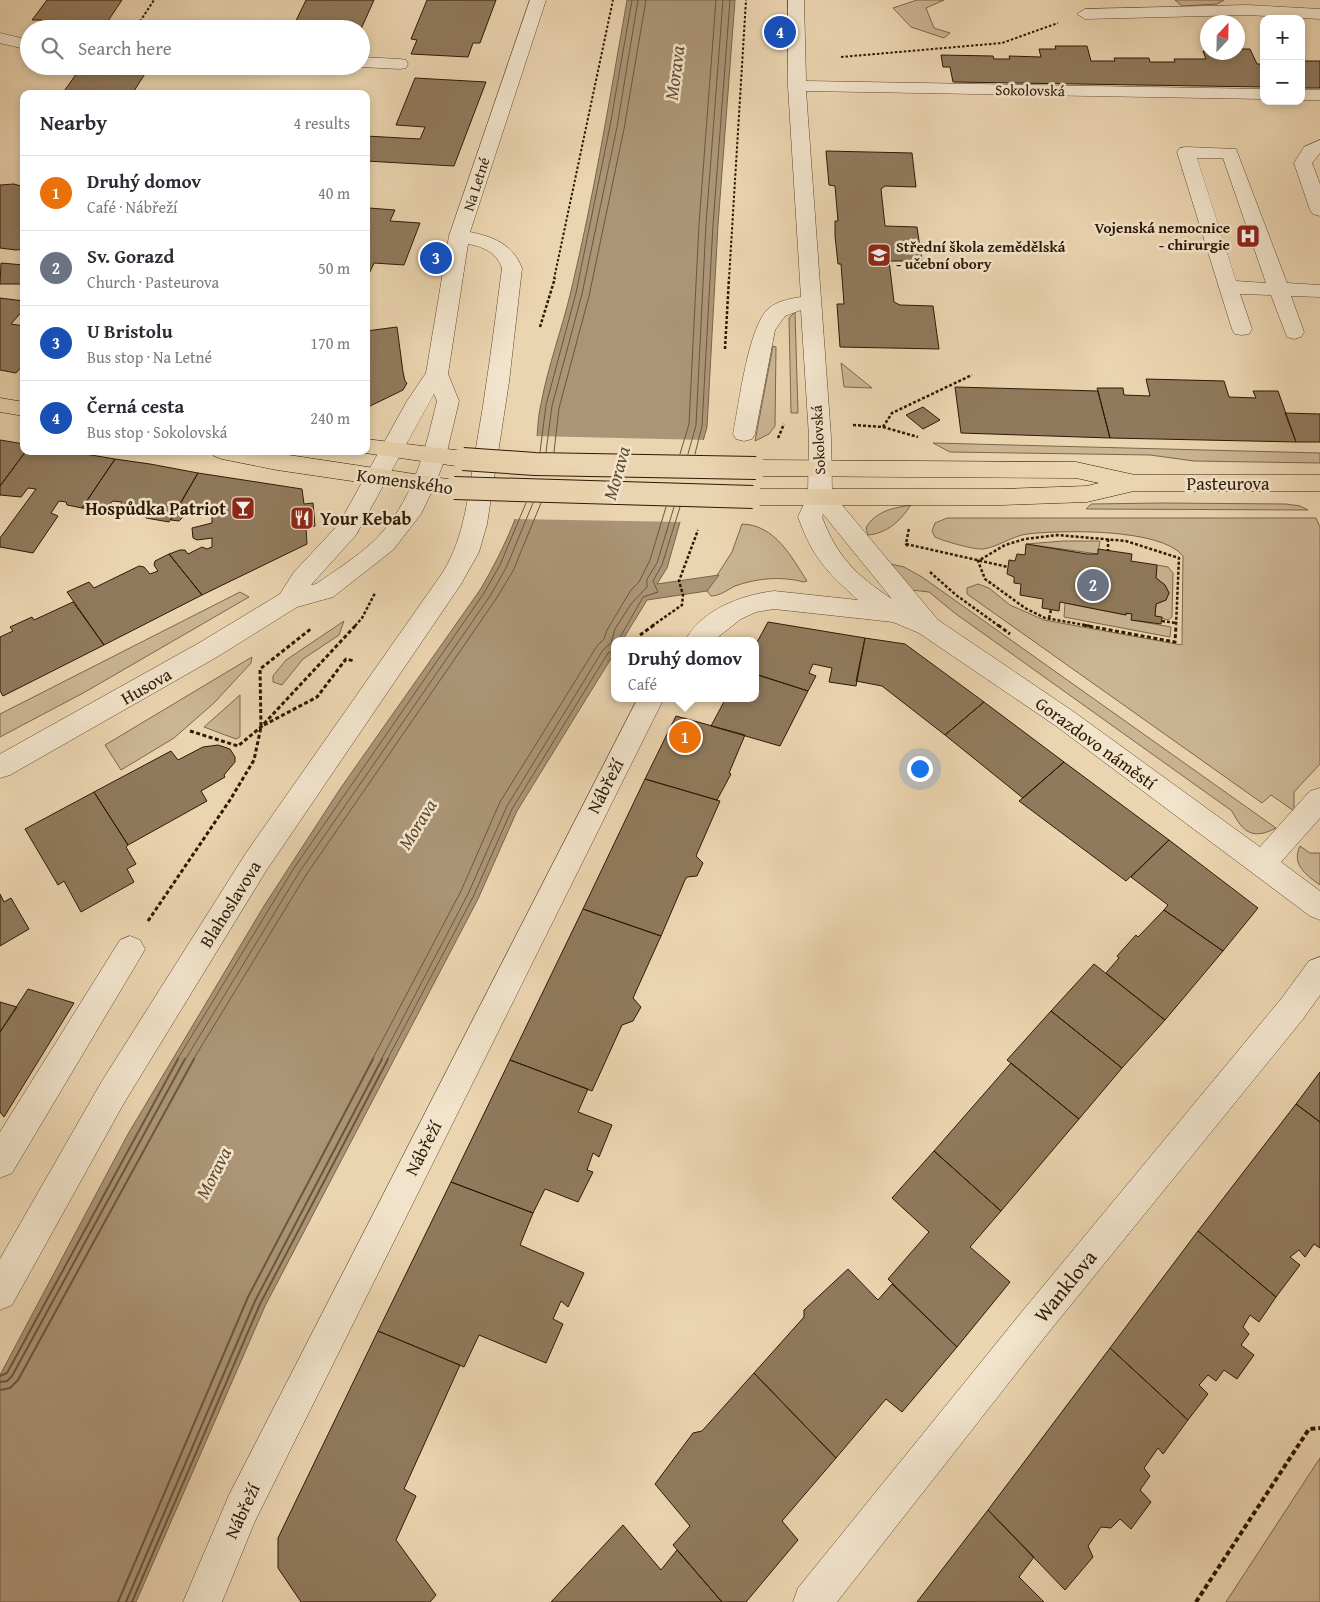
<!DOCTYPE html>
<html lang="en">
<head>
<meta charset="utf-8">
<style>
	:root { --surface:#fff; --page:#f7f7f7; --text:#2b2b33; --muted:#7c7c81; --line:#e1e1e2; --accent:#111827 }
	body { margin:0; font-family:"Gentium Book Plus",serif; background:var(--page); color:var(--text) }
	.controls { position:absolute; right:15px; top:15px; display:grid; overflow:hidden; border-radius:10px; box-shadow:0 2px 8px #0003 }
	.controls button { width:45px; height:45px; display:grid; place-items:center; padding:0; border:0; border-bottom:1px solid var(--line); background:var(--surface); color:var(--text); font:25px sans-serif }
	.compass { position:absolute; left:1200px; top:15px; width:45px; height:45px; border-radius:50%; background:var(--surface); box-shadow:0 2px 8px #0003; rotate:22deg }
	.you { position:absolute; left:919px; top:768px; width:18px; height:18px; margin:-12px; border:4px solid #fff; border-radius:50%; background:#1a73e8; box-shadow:0 0 0 8px #1a73e833 }
	.badge { display:grid; place-items:center; width:32px; height:32px; border-radius:50%; background:var(--accent); color:#fff; font-size:16px; font-weight:700 }
	.pin { position:absolute; translate:-50% -50%; border:2px solid #fff; box-shadow:0 1px 5px #0006 }
	.popup { position:absolute; left:611px; top:637px; width:148px; height:65px; box-sizing:border-box; display:grid; place-content:center; border-radius:10px; background:var(--surface); filter:drop-shadow(0 1px 4px #0005); font-size:16px; white-space:nowrap; color:var(--muted) }
	.popup b { font-size:19px; color:var(--text) }
	.popup::after { content:''; position:absolute; left:50%; top:100%; margin-left:-10px; border:10px solid transparent; border-top-color:var(--surface) }
	.list { margin:0; padding:0; list-style:none }
	h2 { display:flex; justify-content:space-between; align-items:center; height:65px; margin:0; padding:0 20px; font-size:21px }
	h2 small { font-size:16px; font-weight:400; color:var(--muted) }
	.list li { display:grid; grid-template-columns:32px 1fr auto; gap:15px; align-items:center; box-sizing:border-box; height:75px; padding:0 20px; border-top:1px solid var(--line) }
	.list b { display:block; font-size:19px; white-space:nowrap }
	.list p { margin:0; font-size:16px; white-space:nowrap; color:var(--muted) }
	.list em { font-size:16px; font-style:normal; color:var(--muted) }
	.icon { flex:none; width:28px; height:28px; fill:none; stroke:currentColor; stroke-width:2; stroke-linecap:round; stroke-linejoin:round }
	.map { position:relative; flex:none; width:1320px; height:1602px; overflow:hidden }
	.search { position:absolute; background:var(--surface); box-shadow:0 2px 8px #0003; left:20px; top:20px; width:350px; height:55px; display:flex; align-items:center; gap:12px; box-sizing:border-box; padding:0 18px; border-radius:28px; color:var(--muted); font-size:19px }
	.panel { position:absolute; background:var(--surface); box-shadow:0 2px 8px #0003; left:20px; top:90px; width:350px; height:365px; border-radius:10px }
	.map>svg:first-child { display:block }
	.green { fill:#cbb593; stroke:#7c664c }
	.water { fill:#ab9576; stroke:#796348 }
	.pier { fill:#ebd5b0 }
	.lines { fill:none; stroke-linecap:round; stroke-linejoin:round }
	.shore-far1 { stroke:#6c563d; stroke-width:1 }
	.shore { stroke:#6c563d; stroke-width:2 }
	.building { fill:#907a5d; stroke:#2e1804 }
	.minor-casing { stroke:#5d472f; stroke-width:1 }
	.major-casing { stroke:#2e1804; stroke-width:1 }
	.path-far3 { stroke:#2e1804; stroke-width:2; stroke-dasharray:2.5 2; stroke-linecap:butt }
	.path-far2 { stroke:#2e1804; stroke-width:2.5; stroke-dasharray:3 2; stroke-linecap:butt }
	.path-far1 { stroke:#2e1804; stroke-width:3; stroke-dasharray:4 2.5; stroke-linecap:butt }
	.path { stroke:#2e1804; stroke-width:4; stroke-dasharray:5 3; stroke-linecap:butt }
	.minor { fill:#f2e4cc; fill-rule:evenodd }
	.major { fill:#ebd5b0; fill-rule:evenodd }
	.major-bridge-casing { stroke:#2e1804; stroke-width:24; stroke-linecap:butt }
	.major-bridge { stroke:#ebd5b0; stroke-width:22 }
	.labels { text-anchor:middle; dominant-baseline:central; stroke-width:5; stroke-linejoin:round; paint-order:stroke }
	.far-street-label { font-size:15px; fill:#2e1804; stroke:#f2e4cc }
	.far-poi-label { font-size:15px; font-weight:bold; fill:#2e1804; stroke:#f2e4cc; text-anchor:end }
	.street-label { font-size:18px; fill:#2e1804; stroke:#f2e4cc }
	.poi-label { font-size:18px; font-weight:bold; fill:#2e1804; stroke:#f2e4cc; text-anchor:end }
	.water-label { font-size:19px; font-style:italic; fill:#604a32; stroke:#f2e4cc }
	.near-street-label { font-size:21px; fill:#2e1804; stroke:#f2e4cc }
</style>
</head>
<body>
<div class="map">
<svg width="1320" height="1602" viewBox="0 0 1320 1602">
	<rect width="100%" height="100%" fill="#ebd5b0"/>
	<filter id="stains"><feTurbulence type="fractalNoise" baseFrequency=".004" numOctaves="4"/><feColorMatrix values="0 0 0 0 .2 0 0 0 0 .09 0 0 0 0 .02 0 0 0 .5 -.17"/></filter>
	<radialGradient id="worn" r=".72"><stop offset=".6" stop-color="#630" stop-opacity="0"/><stop offset="1" stop-color="#630" stop-opacity=".3"/></radialGradient>
	<path class="green" d="M917 0H944L926 8 934 28 950 33 944 38 911 27 893 8Z
		M1175 0H1224L1217 4 1182 6Z
		M795 312 798 413H791L789 318Z
		M773 346 776 347 775 426 769 434 755 441Z
		M841 363 872 388 844 387Z
		M933 443 1320 453V463L1194 461 1150 455 950 452Z
		M1162 503 1286 504 1300 506 1308 510 1086 509 1091 504Z
		M911 505C900 521 888 533 868 535L866 528C875 511 893 508 911 505Z
		M947 518H1316L1320 527V764L1294 792V811L1271 795 1262 803 967 594V588L978 584 989 588 1010 605 1044 620 1182 645 1183 556C1161 528 1062 530 1027 534 1012 536 998 547 983 549 975 550 943 541 935 537L932 531 935 523Z
		M742 524C775 525 791 556 807 581L804 582C782 576 757 578 735 586 727 590 720 596 711 596L707 591 732 552Z
		M1063 541H1100L1098 554 1026 544Z
		M891 564 904 567 922 577 1276 828C1253 840 1243 833 1232 811L956 614 929 592 911 590Z
		M1157 565 1168 567 1173 573 1172 617 1168 620 1155 616 1156 604 1166 600 1169 593 1165 585 1156 578Z
		M240 592 249 597 85 692 0 737V714Z
		M1065 603 1126 615V613L1132 614V620L1171 627 1170 637 1064 617Z
		M344 621 339 635 303 659 282 685 273 682V676L286 660Z
		M252 657 251 663 214 703 174 738 121 770 105 745Z
		M240 695V737L236 739 204 727Z
		M1300 846 1310 853H1320V885C1306 875 1291 864 1300 846Z
		M1320 1458V1602H1226Z"/>
	<path class="water" d="M627 0H735L718 225 707 427 667 568 657 584 719 575 707 591 647 600 622 641H615V652L517 811 478 899 265 1306 136 1602H0V1375L128 1134 264 906 340 789 480 590C505 548 525 502 535 453 538 437 537 420 541 404 548 366 562 329 571 291 594 195 610 97 627 0Z"/>
	<path class="pier" d="M534 436 706 440 684 522 513 519 526 478Z"/>
	<g class="lines">
		<path class="shore-far1" d="M540 452 546 405 576 293 610 126 632 0
			M546 452 552 406 582 294 617 127 638 0
			M554 452 559 408 589 296 624 129 646 0
			M680 454 689 424 699 224 716 0
			M688 454 696 425 706 224 723 0
			M695 454 702 426 713 225 730 0
			M618 641 643 597 658 592 653 581 662 565 680 507
			M177 1060 294 868 484 593 500 565 526 503
			M185 1060 300 871 490 596 506 568 533 503
			M193 1060 306 875 496 599 513 571 541 503
			M372 1060 461 891 500 802 597 646 604 639 607 630 631 590 639 582 650 560 666 507
			M381 1060 468 894 507 806 603 650 611 643 615 629 631 604 647 587V579L657 563 674 507
			M387 1060 473 897 512 809 608 653 615 650"/>
		<path class="shore" d="M0 1376 7 1373 178 1059
			M0 1382 7 1381 12 1376 185 1059
			M0 1390 10 1388 18 1380 194 1059
			M118 1602 248 1297 373 1059
			M126 1602 255 1301 382 1059
			M132 1602 260 1304 388 1059"/>
	</g>
	<path class="building" d="M47 0H122L106 24 96 23 92 29H35L42 20H32Z
		M306 0H374L361 29H292Z
		M427 0H496L480 43H473L468 57 411 54 417 40 411 39Z
		M1055 46H1087L1091 61H1115L1114 58H1149L1150 62H1175L1174 59H1206L1203 51 1238 52V49H1250L1257 64H1264V87L953 82 950 67H943L941 55 993 56 994 59H1010L1009 56 1041 57 1039 49H1056Z
		M1301 61H1320V88H1301Z
		M82 66H150L132 94H62Z
		M415 78 486 82 454 166 366 161V136L420 139 425 127 396 125Z
		M826 151 912 153 916 187 885 186 881 189 885 226 917 227 922 261H889L894 302 900 305 933 306 939 349 840 347 837 304H844L841 264H838L835 236V221H838L835 186 829 185Z
		M14 184 24 187V249L16 250 0 248V185Z
		M369 208 395 210 390 221 420 223 404 265 374 263 368 276 366 275V210Z
		M1 263 24 265V284H0Z
		M0 298 24 301V309L11 324 24 326V364L16 373 0 370Z
		M397 327 403 372 405 381 407 383 403 390 366 408V331Z
		M1146 379 1224 381 1229 397 1256 398 1253 391H1278L1296 442 1110 438 1097 388H1123L1124 395 1150 396Z
		M955 387 1098 391 1110 438 961 433Z
		M923 407 940 420 923 429 906 415Z
		M1285 413 1320 414V442H1296Z
		M0 440 24 444V451H26L0 486Z
		M26 451H67L115 459 82 508 67 505 66 502 59 501 51 513 58 516 33 553 0 547V538L36 489 28 488 21 497 0 495V486Z
		M115 459 150 464 198 473 169 522 146 518 145 516 150 508 141 506 132 516 118 513 117 510 122 502 113 501 103 511 82 508Z
		M198 473 302 489 304 504 313 503 315 526 306 528 307 544 202 595 169 554 180 550H185L188 554 202 547 207 549 212 547V538L197 540 193 538 192 528 212 523V514L207 513 201 517 186 514 179 521 171 520Z
		M1026 544 1087 554H1098V549L1132 554 1131 561 1157 565 1156 578 1165 585 1169 593 1166 600 1156 604 1155 616 1162 617 1161 624 1131 620 1132 614 1126 613V615L1060 602 1059 611 1042 608 1043 599 1020 595 1021 584 1014 583V577L1007 574 1009 560 1015 561 1017 554 1025 555Z
		M169 554 202 595 104 645 67 592 89 582 94 588 139 566 144 567 150 574 158 571 154 565 155 561Z
		M73 602 104 645 3 696 0 691V637L13 631 10 627 32 617 34 620Z
		M768 622 865 638 856 686 829 682 832 668 813 664 809 673 816 676 808 691 755 674V646Z
		M865 638 905 644 984 702 945 735 882 686 856 681Z
		M755 674 808 691 780 746 711 726 726 698H755Z
		M984 702 1064 762 1023 798 945 735Z
		M676 716 745 735 729 773 731 774 717 800 645 779Z
		M218 745 230 749 235 757V762L224 775 225 777 201 791 207 801 128 845 94 792 171 751 178 760 203 747Z
		M1064 762 1169 840 1126 881 1019 801Z
		M645 779 720 801 696 856 703 863 697 876 687 877 685 880 661 936 583 909Z
		M94 792 128 845 126 847 136 864 127 869 134 882 81 912 64 881 58 885 25 829Z
		M1169 840 1258 908 1223 951 1164 910 1168 905 1131 877Z
		M0 894 4 902 11 898 29 929 0 946Z
		M583 909 661 936 633 998 641 1007 633 1021 622 1025 592 1091 510 1060Z
		M1164 910 1223 951 1165 1020 1106 973 1119 958 1117 956 1136 935 1138 937Z
		M1094 964 1165 1020 1122 1068 1051 1011Z
		M28 989 74 1003 4 1117 0 1112V1032Z
		M0 1002 17 1007 0 1032Z
		M1051 1011 1122 1068 1079 1119 1007 1060Z
		M510 1060 588 1089 578 1112 612 1125 599 1157 593 1153 587 1170 593 1172 578 1202 545 1189 533 1213 451 1182Z
		M1011 1063 1079 1119 1001 1211 934 1151Z
		M1320 1072V1122L1296 1104Z
		M1296 1104 1320 1122V1248L1314 1244 1305 1257 1299 1250 1290 1257 1300 1265 1276 1297 1198 1231Z
		M934 1151 1001 1211 970 1247 1010 1282 957 1347 888 1279 929 1232 892 1198Z
		M451 1182 533 1213 520 1245 584 1273 568 1307 561 1301 553 1319 563 1324 546 1363 479 1335 464 1367 378 1331Z
		M1198 1231 1276 1297 1259 1322 1250 1315 1243 1327 1249 1334 1241 1345 1254 1355 1237 1379 1224 1370 1216 1381 1208 1375 1199 1385 1208 1394 1188 1420 1110 1348Z
		M848 1269 878 1300 892 1284 957 1347 902 1412 886 1399 836 1458 754 1373 804 1317V1310Z
		M378 1331 460 1365 404 1489 416 1496 396 1540 436 1595 430 1602H301L278 1568V1538Z
		M1110 1348 1188 1420 1163 1454 1158 1448 1144 1468 1150 1476 1140 1490 1151 1502 1131 1529 1120 1519 1111 1528 1101 1527 1088 1546 1093 1557 1065 1590 988 1510Z
		M754 1373 836 1458 782 1521 798 1540 746 1602H722L673 1545 690 1526 655 1484 693 1433 702 1431Z
		M988 1510 1034 1557 1019 1577 1044 1602H917Z
		M623 1525 661 1570 677 1550 722 1602H551Z"/>
	<g class="lines">
		<g class="minor-casing">
			<path id="minor" d="M530 0H546L470 232C494 237 512 244 522 268L509 382 487 524 479 552 461 584 266 871 124 1103 12 1305 0 1310V1259L102 1081 246 853 443 572C465 536 468 495 475 454 486 392 494 330 502 268 496 252 484 247 468 244L448 374 459 401 446 456 435 485 421 514 393 550 333 597 297 607 217 657 10 775 0 778V754L199 643 280 594 294 572 339 524 407 401 426 373 449 236ZM434 394 437 401C425 451 413 502 375 540 357 557 336 570 316 584L311 585 356 535Z
				M788 0H804L806 81 1264 89V99L806 91 831 437 832 493 938 620 1074 712 1260 847 1310 791 1320 788V818L1281 862 1320 891V920L1310 916 1056 726 919 633 893 622 774 609 756 612 741 619 713 641H685C701 610 741 595 774 591L858 600C826 571 813 558 798 517L808 495 809 437 801 310 785 316 775 330 755 434 752 439 744 441 736 439 733 434C739 404 748 328 768 309 777 301 789 299 801 297L788 86ZM823 514 892 599C857 576 837 557 822 517Z
				M1247 5 1320 9V19L1247 15 1085 19 1077 14 1085 9Z
				M0 33 29 40V50L0 43Z
				M361 57 400 59 406 60 408 64 406 68 400 69 361 67 358 66H361Z
				M1301 90H1320V100H1301Z
				M1320 140V153L1312 163 1320 184V216L1313 214 1310 210 1294 163 1304 147Z
				M1186 147 1236 149 1287 283 1320 285V297L1291 296 1304 332 1301 337 1294 339 1287 337 1271 295 1240 294 1252 329 1249 334 1242 335 1235 334 1232 329 1177 152 1180 148ZM1197 158H1223L1266 283 1236 281Z
				M638 698H664L255 1521 222 1602H183L229 1495Z
				M130 936 140 940 145 949 140 958 12 1173 0 1178V1132L120 940Z
				M1320 957V995L1303 1019 1044 1338 837 1602H793L798 1588 1020 1314 1281 999 1309 961Z"/>
		</g>
		<g class="major-casing">
			<path id="major" d="M0 398 24 402V416L0 412Z
				M366 439 463 451 471 454 474 459 471 464 463 467 358 452 366 451Z
				M211 451H262L454 480 462 482 466 488 462 494 454 496 277 470 222 459 214 456Z
				M756 460 1076 462 1135 475H1320V491H1134L1087 502 1001 505H753L745 503 741 497 745 491 753 489H1001L1087 486 1099 483 1076 478 756 476 748 474 745 468 748 462Z"/>
		</g>
		<path class="path-far3" d="M135 29 154 0
			M841 57 1002 43 1058 23
			M554 279 613 0
			M729 279 746 0"/>
		<path class="path-far2" d="M540 327 555 278
			M725 349 729 278
			M853 425 883 427 918 437
			M883 427 892 413 972 375
			M778 438 784 424
			M1108 539V551
			M906 544 1008 567
			M908 546 906 544 909 528
			M930 572 956 595 999 626
			M1049 618 1051 610
			M1162 621 1176 623
			M355 626 362 618 375 593
			M652 626 682 605 683 595 679 581 698 530
			M1090 626 1045 618 1025 608 985 579 978 561 1005 545 1025 539 1057 535 1126 541 1179 558 1176 626"/>
		<path class="path-far1" d="M998 625 1010 634
			M1083 625 1175 642 1176 625
			M640 635 654 625
			M264 725 317 697 346 659 354 661
			M190 731 238 746 261 727 356 625
			M148 921 230 800 254 760 261 727 260 669 312 628"/>
		<path class="path" d="M1196 1602 1309 1429 1320 1428"/>
		<use href="#minor" class="minor"/>
		<use href="#major" class="major"/>
		<g class="major-bridge-casing">
			<path id="major-bridge" d="M463 459 535 464 756 468
				M454 488 753 497"/>
		</g>
		<use href="#major-bridge" class="major-bridge"/>
	</g>
	<defs>
		<g id="hospital-square" transform="scale(1.25)"><rect x="-9" y="-9" width="18" height="18" rx="4" fill="#8f2418" stroke="#f2e4cc"/><path d="M-5-5h3v3.5h4V-5h3V5h-3V1.5h-4V5h-3Z" fill="#fff"/></g>
		<g id="school-square" transform="scale(1.25)"><rect x="-9" y="-9" width="18" height="18" rx="4" fill="#8f2418" stroke="#f2e4cc"/><path d="M0-5L7-2L0 1L-7-2ZM-4 1L0 2.5L4 1V4Q0 6-4 4Z" fill="#fff"/></g>
		<g id="bar-square" transform="scale(1.25)"><rect x="-9" y="-9" width="18" height="18" rx="4" fill="#8f2418" stroke="#f2e4cc"/><path d="M-6-5H6L.8 .8V4.5H3.5V6h-7V4.5H-.8V.8Z" fill="#fff"/></g>
		<g id="restaurant-square" transform="scale(1.25)"><rect x="-9" y="-9" width="18" height="18" rx="4" fill="#8f2418" stroke="#f2e4cc"/><path d="M-5-6h1v4h1v-4h1v4h1v-4h1v5L-1.5 .5V6h-2V.5L-5-1ZM5-6V6H3V1.5H1.5Q1.5-4 5-6Z" fill="#fff"/></g>
	</defs>
	<g fill-rule="evenodd">
		<use href="#hospital-square" x="1248" y="236"/>
		<use href="#school-square" x="879" y="255"/>
		<use href="#bar-square" x="243" y="508"/>
		<use href="#restaurant-square" x="302" y="518"/>
	</g>
	<g class="labels">
		<g class="far-street-label">
			<text transform="translate(1030 90) rotate(1)">Sokolovská</text>
			<text transform="translate(476 184) rotate(-72)">Na Letné</text>
			<text transform="translate(818 440) rotate(-93)">Sokolovská</text>
		</g>
		<g class="far-poi-label">
			<text x="1230" y="227">Vojenská nemocnice<tspan x="1230" dy="17">- chirurgie</tspan></text>
			<text x="896" y="246" text-anchor="start">Střední škola zemědělská<tspan x="896" dy="17">- učební obory</tspan></text>
		</g>
		<g class="street-label">
			<text transform="translate(405 481) rotate(8)">Komenského</text>
			<text x="1228" y="483">Pasteurova</text>
			<text transform="translate(146 686) rotate(-30)">Husova</text>
			<text transform="translate(1096 743) rotate(36)">Gorazdovo náměstí</text>
			<text transform="translate(605 786) rotate(-63)">Nábřeží</text>
			<text transform="translate(230 904) rotate(-58)">Blahoslavova</text>
			<text transform="translate(423 1148) rotate(-63)">Nábřeží</text>
			<text transform="translate(242 1511) rotate(-65)">Nábřeží</text>
		</g>
		<g class="poi-label">
			<text x="226" y="508">Hospůdka Patriot</text>
			<text x="320" y="518" text-anchor="start">Your Kebab</text>
		</g>
		<g class="water-label">
			<text transform="translate(674 73) rotate(-83)">Morava</text>
			<text transform="translate(616 473) rotate(-74)">Morava</text>
			<text transform="translate(417 824) rotate(-58)">Morava</text>
			<text transform="translate(213 1173) rotate(-63)">Morava</text>
		</g>
		<g class="near-street-label">
			<text transform="translate(1065 1286) rotate(-51)">Wanklova</text>
		</g>
	</g>
	<rect width="100%" height="100%" filter="url(#stains)"/>
	<rect width="100%" height="100%" fill="url(#worn)"/>
</svg>
<div class="controls">
<button>+</button>
<button>−</button>
</div>
<svg class="compass" viewBox="-18 -18 36 36"><path d="M0-13l5 13h-10z" fill="#e53935"/><path d="M0 13l5-13h-10z" fill="#7c7c81"/></svg>
<div class="you"></div>
<div class="pin badge" style="left:685px;top:737px;background:#e8710a">1</div>
<div class="popup"><b>Druhý domov</b>Café</div>
<div class="pin badge" style="left:1093px;top:585px;background:#6b7280">2</div>
<div class="pin badge" style="left:436px;top:258px;background:#1a4fb4">3</div>
<div class="pin badge" style="left:780px;top:32px;background:#1a4fb4">4</div>
<div class="search"><svg class="icon" aria-label="search" viewBox="0 0 24 24"><circle cx="10" cy="10" r="6"/><path d="M15 15l6 6"/></svg>Search here</div>
<section class="panel">
<h2>Nearby<small>4 results</small></h2>
<ul class="list">
<li><span class="badge" style="background:#e8710a">1</span><div><b>Druhý domov</b><p>Café · Nábřeží</p></div><em>40 m</em></li>
<li><span class="badge" style="background:#6b7280">2</span><div><b>Sv. Gorazd</b><p>Church · Pasteurova</p></div><em>50 m</em></li>
<li><span class="badge" style="background:#1a4fb4">3</span><div><b>U Bristolu</b><p>Bus stop · Na Letné</p></div><em>170 m</em></li>
<li><span class="badge" style="background:#1a4fb4">4</span><div><b>Černá cesta</b><p>Bus stop · Sokolovská</p></div><em>240 m</em></li>
</ul>
</section>
</div>
</body>
</html>
